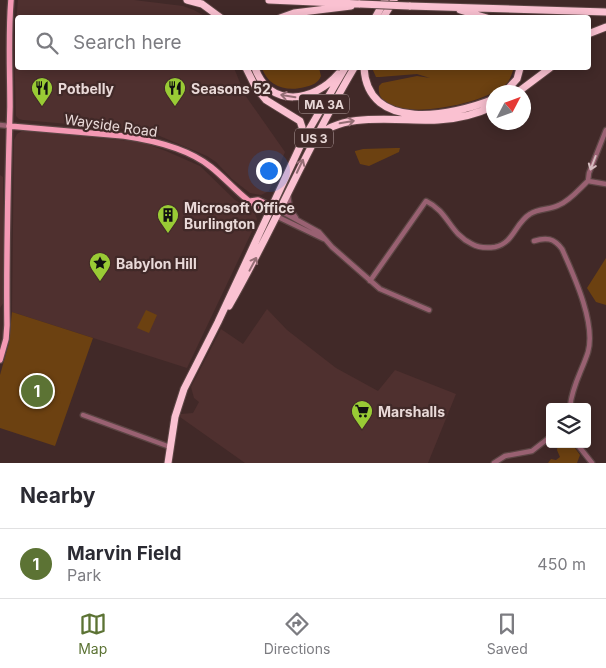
<!DOCTYPE html>
<html lang="en">
<head>
<meta charset="utf-8">
<style>
	:root { --surface:#fff; --page:#f7f7f7; --text:#2b2b33; --muted:#7c7c81; --line:#e1e1e2; --accent:#5c7334 }
	body { margin:0; font-family:Inter,sans-serif; background:var(--page); color:var(--text) }
	.controls { position:absolute; right:15px; bottom:15px; display:grid; overflow:hidden; border-radius:5px; box-shadow:0 2px 12px #0003 }
	.controls button { width:45px; height:45px; display:grid; place-items:center; padding:0; border:0; border-bottom:1px solid var(--line); background:var(--surface); color:var(--text); font:25px sans-serif }
	.compass { position:absolute; left:486px; top:85px; width:45px; height:45px; border-radius:50%; background:var(--surface); box-shadow:0 2px 12px #0003; rotate:49deg }
	.you { position:absolute; left:268px; top:170px; width:18px; height:18px; margin:-12px; border:4px solid #fff; border-radius:50%; background:#1a73e8; box-shadow:0 0 0 8px #1a73e833 }
	.badge { display:grid; place-items:center; width:32px; height:32px; border-radius:50%; background:var(--accent); color:#fff; font-size:16px; font-weight:700 }
	.pin { position:absolute; translate:-50% -50%; border:2px solid #fff; box-shadow:0 1px 5px #0006 }
	.list { margin:0; padding:0; list-style:none }
	h2 { display:flex; justify-content:space-between; align-items:center; height:65px; margin:0; padding:0 20px; font-size:21px }
	h2 small { font-size:16px; font-weight:400; color:var(--muted) }
	.list li { display:grid; grid-template-columns:32px 1fr auto; gap:15px; align-items:center; box-sizing:border-box; height:70px; padding:0 20px; border-top:1px solid var(--line) }
	.list b { display:block; font-size:19px; white-space:nowrap }
	.list p { margin:0; font-size:16px; white-space:nowrap; color:var(--muted) }
	.list em { font-size:16px; font-style:normal; color:var(--muted) }
	.icon { flex:none; width:28px; height:28px; fill:none; stroke:currentColor; stroke-width:2; stroke-linecap:round; stroke-linejoin:round }
	.map { position:relative; flex:none; width:606px; height:463px; overflow:hidden }
	.search { position:absolute; background:var(--surface); box-shadow:0 2px 12px #0003; left:15px; right:15px; top:15px; height:55px; display:flex; align-items:center; gap:12px; box-sizing:border-box; padding:0 18px; border-radius:5px; color:var(--muted); font-size:19px }
	.sheet { height:135px; background:var(--surface) }
	nav { display:flex; justify-content:space-around; align-items:center; box-sizing:border-box; height:70px; border-top:1px solid var(--line); background:var(--surface); font-size:14px; color:var(--muted) }
	nav a { display:grid; justify-items:center; gap:2px }
	nav .on { color:var(--accent) }
	.map>svg:first-child { display:block }
	.built { fill:#4f302f }
	.green { fill:#6c4111 }
	.lines { fill:none; stroke-linecap:round; stroke-linejoin:round }
	.minor-casing { stroke:#5c4544; stroke-width:7 }
	.major-casing { stroke:#5c4544; stroke-width:8 }
	.highway-casing { stroke:#5c4544; stroke-width:9 }
	.minor { stroke:#996172; stroke-width:4.5 }
	.major { stroke:#f499b4; stroke-width:5.5 }
	.highway { stroke:#fac1d1; stroke-width:7 }
	.highway-bridge-casing { stroke:#5c4544; stroke-width:9; stroke-linecap:butt }
	.highway-bridge { stroke:#fac1d1; stroke-width:7 }
	.oneway { stroke:#946d74 }
	.oneway2 { stroke:#d5bbbe }
	.labels { text-anchor:middle; dominant-baseline:central; stroke-width:4.5; stroke-linejoin:round; paint-order:stroke }
	.shield { fill:#412928; stroke:#b7a4a3; stroke-width:1 }
	.shield-label { font-size:12px; font-weight:bold; fill:#e9d9d8 }
	.poi-label { font-size:14px; font-weight:bold; fill:#e9d9d8; stroke:#412928; text-anchor:start }
	.street-label { font-size:14px; fill:#e9d9d8; stroke:#412928 }
</style>
</head>
<body>
<div class="map">
<svg width="606" height="463" viewBox="0 0 606 463">
	<rect width="100%" height="100%" fill="#412928"/>
	<path class="built" d="M18 0H134L183 6 194 10 206 17 18 18V68H234L245 95 285 152 269 191 261 195 250 193 232 179 216 162 207 156 155 134 136 130 23 120 19 119 16 116 14 44Z
		M22 131 141 142 166 151 200 166 235 200 250 209 255 214 257 219 255 225 187 368 12 312 14 140 17 134Z
		M0 175 3 177 4 302 0 308Z
		M267 309 287 330 336 368 378 391 395 370 456 394 428 463H245L180 417 181 414 193 413 199 402 194 398 191 387 221 329 243 344Z"/>
	<path class="green" d="M262 68H319L321 76C318 83 313 85 305 87 287 92 268 87 262 68Z
		M372 68H514C512 73 511 77 508 82 488 106 373 128 379 86L382 83 417 76 430 78 417 74 380 77H376Z
		M395 148H400L399 152 369 166 360 164 355 152V151L363 149Z
		M606 258V305L596 302 587 288Z
		M146 310 157 315 149 333 137 328Z
		M12 312 93 338 55 446 0 428V375L9 343Z
		M558 444H572L580 455 577 463H548L551 459 556 460 560 457 557 450Z"/>
	<g class="lines">
		<g class="minor-casing">
			<path id="minor" d="M0 125 9 126
				M606 130 589 173 588 181 606 184
				M288 195 290 209 296 218
				M279 210 319 232 332 247 380 289 429 310
				M276 216 324 239
				M534 241C546 237 554 238 562 249 574 276 596 323 588 352 582 371 572 386 570 407
				M370 281 426 201C449 212 449 233 472 244 479 248 488 248 495 247 514 243 515 223 530 214 539 208 550 210 559 205 571 200 579 189 588 181
				M83 415 170 447
				M577 444 592 463
				M494 463 505 456 532 451 550 437"/>
		</g>
		<g class="major-casing">
			<path id="major" d="M9 126 124 136C151 140 189 149 211 167 230 182 245 203 268 212
				M251 201 258 200 271 206
				M0 360 6 339 7 325C6 252 8 180 10 107 10 71 8 36 11 0"/>
		</g>
		<g class="highway-casing">
			<path id="highway" d="M187 0 202 4 221 18
				M269 0 360 4
				M409 6 606 12
				M460 10 487 18
				M280 18 294 13 351 6
				M375 18 385 0
				M383 18 394 0
				M588 34 606 27
				M246 68 256 88 266 100 300 121 302 127 303 140
				M255 68C270 109 314 102 338 74
				M364 68C368 133 452 116 494 99
				M505 92 517 79 520 68
				M518 92 550 68
				M317 138C340 110 404 122 438 120 456 119 477 114 494 106
				M229 306C274 228 308 145 354 68
				M168 463 175 417 184 389 218 322 303 140 345 68"/>
		</g>
		<use href="#minor" class="minor"/>
		<use href="#major" class="major"/>
		<use href="#highway" class="highway"/>
		<g class="highway-bridge-casing">
			<path id="highway-bridge" d="M360 4 409 6"/>
		</g>
		<use href="#highway-bridge" class="highway-bridge"/>
	</g>
	<defs><path id="oneway-shaft" d="M-6 0H5M1.5-3L5.5 0L1.5 3" fill="none" stroke-width="1.6" stroke-linecap="round" stroke-linejoin="round" transform="scale(1.25)"/></defs>
	<g class="oneway">
		<use href="#oneway-shaft" transform="translate(288 96) rotate(-171)"/>
		<use href="#oneway-shaft" transform="translate(347 122) rotate(-10)"/>
		<use href="#oneway-shaft" transform="translate(300 166) rotate(-65)"/>
		<use href="#oneway-shaft" transform="translate(253 264) rotate(-62)"/>
	</g>
	<use class="oneway2" href="#oneway-shaft" transform="translate(593 163) rotate(111)"/>
	<defs>
		<g id="restaurant-pin" transform="scale(1.125)"><path d="M0 17L-7.5 6A9.5 9.5 0 1 1 7.5 6Z" fill="#99cb35" stroke="#412928"/><path d="M-5-6h1v4h1v-4h1v4h1v-4h1v5L-1.5 .5V6h-2V.5L-5-1ZM5-6V6H3V1.5H1.5Q1.5-4 5-6Z" fill="#111"/></g>
		<g id="building-pin" transform="scale(1.125)"><path d="M0 17L-7.5 6A9.5 9.5 0 1 1 7.5 6Z" fill="#99cb35" stroke="#412928"/><path d="M-4-6H4V6H1V3H-1V6H-4ZM-2.5-4.3h1.7v1.8h-1.7ZM.8-4.3h1.7v1.8H.8ZM-2.5-1h1.7V.8h-1.7ZM.8-1h1.7V.8H.8Z" fill="#111"/></g>
		<g id="sight-pin" transform="scale(1.125)"><path d="M0 17L-7.5 6A9.5 9.5 0 1 1 7.5 6Z" fill="#99cb35" stroke="#412928"/><path d="M0-6L1.8-2.2L6-1.7L2.9 1.2L3.7 5.4L0 3.3L-3.7 5.4L-2.9 1.2L-6-1.7L-1.8-2.2Z" fill="#111"/></g>
		<g id="supermarket-pin" transform="scale(1.125)"><path d="M0 17L-7.5 6A9.5 9.5 0 1 1 7.5 6Z" fill="#99cb35" stroke="#412928"/><path d="M-6-5.5h2.5l.6 2H6L4.5 2H-2.5L-4.4-4H-6ZM-1.5 3.2a1.3 1.3 0 1 0 .1 0ZM3 3.2a1.3 1.3 0 1 0 .1 0Z" fill="#111"/></g>
	</defs>
	<g fill-rule="evenodd">
		<use href="#restaurant-pin" x="42" y="88"/>
		<use href="#restaurant-pin" x="175" y="88"/>
		<use href="#building-pin" x="168" y="215"/>
		<use href="#sight-pin" x="100" y="263"/>
		<use href="#supermarket-pin" x="362" y="411"/>
	</g>
	<g class="labels">
		<g class="shield">
			<rect x="299" y="94.5" width="50" height="19" rx="4"/>
			<rect x="295" y="128.5" width="38" height="19" rx="4"/>
		</g>
		<g class="shield-label">
			<text x="324" y="104">MA 3A</text>
			<text x="314" y="138">US 3</text>
		</g>
		<g class="poi-label">
			<text x="58" y="88">Potbelly</text>
			<text x="191" y="88">Seasons 52</text>
			<text x="184" y="207">Microsoft Office<tspan x="184" dy="16">Burlington</tspan></text>
			<text x="116" y="263">Babylon Hill</text>
			<text x="378" y="411">Marshalls</text>
		</g>
		<g class="street-label">
			<text transform="translate(111 125) rotate(8)">Wayside Road</text>
		</g>
	</g>
</svg>
<div class="controls">
<button><svg class="icon" aria-label="layers" viewBox="0 0 24 24"><path d="M12 4l9 5-9 5-9-5zM3 14l9 5 9-5"/></svg></button>
</div>
<svg class="compass" viewBox="-18 -18 36 36"><path d="M0-13l5 13h-10z" fill="#e53935"/><path d="M0 13l5-13h-10z" fill="#7c7c81"/></svg>
<div class="you"></div>
<div class="pin badge" style="left:37px;top:391px">1</div>
<div class="search"><svg class="icon" aria-label="search" viewBox="0 0 24 24"><circle cx="10" cy="10" r="6"/><path d="M15 15l6 6"/></svg>Search here</div>
</div>
<section class="sheet">
<h2>Nearby<small></small></h2>
<ul class="list">
<li><span class="badge">1</span><div><b>Marvin Field</b><p>Park</p></div><em>450 m</em></li>
</ul>
</section>
<nav>
<a class="on"><svg class="icon" aria-label="map" viewBox="0 0 24 24"><path d="M3 6l6-2 6 2 6-2v14l-6 2-6-2-6 2zM9 4v14M15 6v14"/></svg>Map</a>
<a><svg class="icon" aria-label="directions" viewBox="0 0 24 24"><path d="M12 3l9 9-9 9-9-9zM9 14v-3h6M13 9l2 2-2 2"/></svg>Directions</a>
<a><svg class="icon" aria-label="saved" viewBox="0 0 24 24"><path d="M7 4h10v16l-5-4-5 4z"/></svg>Saved</a>
</nav>
</body>
</html>
